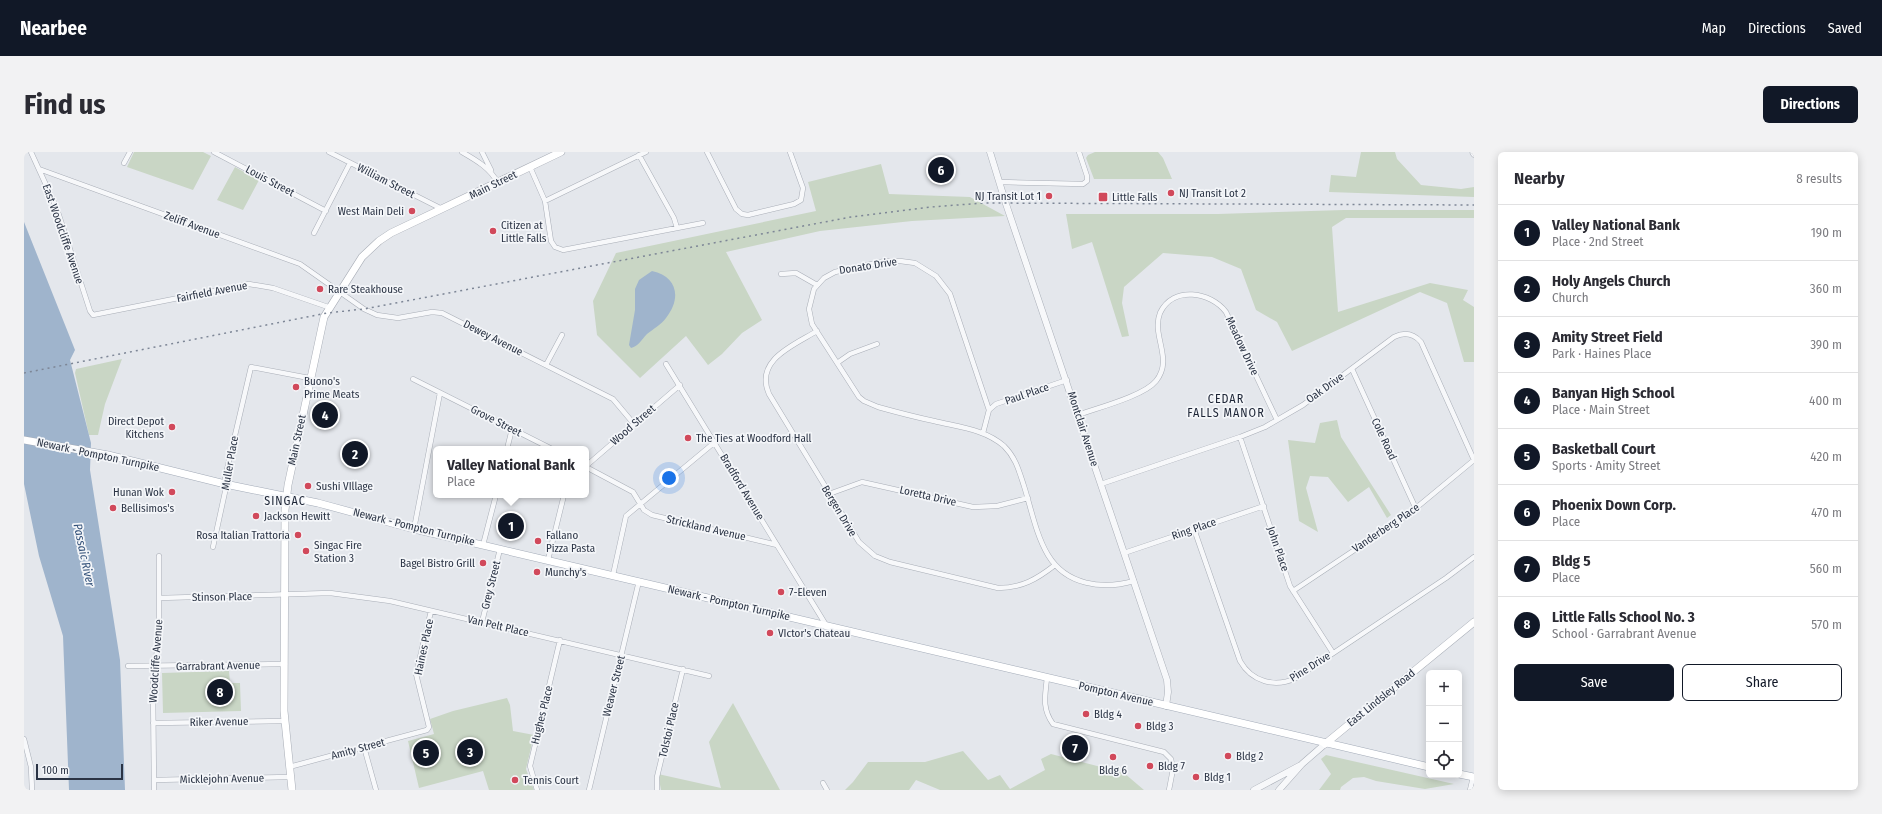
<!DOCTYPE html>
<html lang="en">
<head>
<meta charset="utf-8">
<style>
	:root { --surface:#fff; --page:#f2f2f3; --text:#2b2b33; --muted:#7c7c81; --line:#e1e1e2; --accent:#111827 }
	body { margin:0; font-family:"Fira Sans Condensed",sans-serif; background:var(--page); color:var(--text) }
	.controls { position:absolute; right:12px; bottom:12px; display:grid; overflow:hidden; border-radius:6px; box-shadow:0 2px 10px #0003 }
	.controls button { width:36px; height:36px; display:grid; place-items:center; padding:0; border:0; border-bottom:1px solid var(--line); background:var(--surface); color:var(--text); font:20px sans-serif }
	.scale { position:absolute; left:12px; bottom:10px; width:87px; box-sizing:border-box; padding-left:4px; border:2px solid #2b3445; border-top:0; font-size:11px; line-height:14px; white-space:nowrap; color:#2b3445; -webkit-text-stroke:3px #f4f6f9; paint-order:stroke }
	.you { position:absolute; left:645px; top:326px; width:14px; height:14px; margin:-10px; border:3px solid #fff; border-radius:50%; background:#1a73e8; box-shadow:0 0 0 6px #1a73e833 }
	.badge { display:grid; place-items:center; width:26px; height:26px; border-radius:50%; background:var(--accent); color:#fff; font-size:13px; font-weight:700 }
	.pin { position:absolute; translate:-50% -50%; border:2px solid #fff; box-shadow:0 1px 4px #0006 }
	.popup { position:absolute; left:409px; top:294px; width:156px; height:52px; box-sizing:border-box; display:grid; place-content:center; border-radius:6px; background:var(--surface); filter:drop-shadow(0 1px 3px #0005); font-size:13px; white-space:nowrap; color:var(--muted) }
	.popup b { font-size:15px; color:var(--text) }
	.popup::after { content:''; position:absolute; left:50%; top:100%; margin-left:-8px; border:8px solid transparent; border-top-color:var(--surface) }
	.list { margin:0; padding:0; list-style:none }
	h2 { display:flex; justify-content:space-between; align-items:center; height:52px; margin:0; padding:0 16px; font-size:17px }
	h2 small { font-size:13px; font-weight:400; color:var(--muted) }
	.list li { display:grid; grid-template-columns:26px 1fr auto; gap:12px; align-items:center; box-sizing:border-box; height:56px; padding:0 16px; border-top:1px solid var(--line) }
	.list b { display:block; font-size:15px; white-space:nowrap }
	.list p { margin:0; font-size:13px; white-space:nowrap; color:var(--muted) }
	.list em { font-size:13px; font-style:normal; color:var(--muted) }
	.actions { display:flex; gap:8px; padding:12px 16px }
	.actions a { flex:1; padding:9px 0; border:1px solid var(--accent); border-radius:6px; text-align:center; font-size:14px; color:var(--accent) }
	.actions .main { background:var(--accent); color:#fff }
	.icon { flex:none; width:22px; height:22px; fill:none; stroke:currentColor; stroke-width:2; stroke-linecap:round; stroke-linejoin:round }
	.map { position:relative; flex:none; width:1450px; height:638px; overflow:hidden; border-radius:6px }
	header { display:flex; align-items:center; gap:24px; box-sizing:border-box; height:56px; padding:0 20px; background:var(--accent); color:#fff }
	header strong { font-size:19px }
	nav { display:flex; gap:22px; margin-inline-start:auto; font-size:14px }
	.intro { display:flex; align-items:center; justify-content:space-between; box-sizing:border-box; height:96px; padding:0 24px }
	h1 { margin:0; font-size:28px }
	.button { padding:10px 18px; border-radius:6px; background:var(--accent); color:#fff; font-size:14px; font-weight:700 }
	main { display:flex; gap:24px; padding:0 24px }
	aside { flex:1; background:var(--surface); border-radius:6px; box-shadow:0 2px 10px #0003 }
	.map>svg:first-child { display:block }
	.green { fill:#c9d6c5 }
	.water { fill:#9fb4cc }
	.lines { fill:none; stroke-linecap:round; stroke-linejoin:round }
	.minor-casing { stroke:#a9aeb7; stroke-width:5.5 }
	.tertiary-casing { stroke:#a9aeb7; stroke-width:7 }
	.secondary-casing { stroke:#a9aeb7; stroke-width:8 }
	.primary-casing { stroke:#a3abb8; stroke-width:8 }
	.minor { stroke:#f7f8fa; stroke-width:4.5 }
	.tertiary { stroke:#f7f8fa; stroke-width:6 }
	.secondary { stroke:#fff; stroke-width:7 }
	.primary { stroke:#fff; stroke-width:7 }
	.rail { stroke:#7d8696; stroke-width:1.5; stroke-dasharray:2 4; stroke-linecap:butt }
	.poi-dot { fill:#d1495b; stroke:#f4f6f9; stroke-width:1.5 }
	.labels { text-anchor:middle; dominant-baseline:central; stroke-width:3.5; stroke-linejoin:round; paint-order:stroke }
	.street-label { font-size:11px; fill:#2b3445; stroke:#f4f6f9 }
	.poi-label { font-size:11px; fill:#2b3445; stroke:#f4f6f9; text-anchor:start }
	.neighbourhood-label { font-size:12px; letter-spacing:1px; fill:#1d2536; stroke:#f4f6f9 }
	.water-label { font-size:12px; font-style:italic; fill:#34527a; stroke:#f4f6f9 }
</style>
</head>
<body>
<header>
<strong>Nearbee</strong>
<nav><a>Map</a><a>Directions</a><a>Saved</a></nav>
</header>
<div class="intro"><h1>Find us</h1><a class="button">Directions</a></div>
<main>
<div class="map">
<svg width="1450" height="638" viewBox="0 0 1450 638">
	<rect width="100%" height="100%" fill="#e4e7ec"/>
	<path class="green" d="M110 0H179L187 4 169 38 103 15Z
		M1071 0H1134L1139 6 1148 27H1070L1062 6 1064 3Z
		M1337 0H1371L1373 7 1397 33 1437 37 1450 35V45L1305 40 1307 23 1332 25Z
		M857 12 865 42 946 45 981 64 888 69 796 79 702 100 738 168 718 181 698 202 684 213 662 184 616 226 573 183 569 149 592 101 792 59 784 30Z
		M211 15 235 28 219 58 193 48Z
		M1320 58H1450V66H1322L1308 75 1314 160 1406 131 1444 138 1439 148 1450 155V210H1440L1423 151 1396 140 1268 199 1253 170 1232 158 1217 117 1188 105 1139 101 1100 135 1098 151 1105 184 1098 185 1068 90 1048 97 1042 62H1194Z
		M98 207 81 252 74 283H65L51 221 52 217Z
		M1313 268 1317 285 1367 363 1363 366 1345 335 1324 350 1304 325 1286 324 1282 336 1294 380 1275 369 1264 288 1291 291 1296 271Z
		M205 519 206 531H216L217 559 139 561 138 521Z
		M483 546 486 553 489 579 510 583 502 617 510 638H465L459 619 395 636 384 589 410 582 406 567 429 559Z
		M709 551 756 638H637L634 622 697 636 685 590Z
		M939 599 964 628 976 623 986 637 1021 618 1017 607 1027 602 1100 621 1120 638H916L892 628 885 638H821L829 630 844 610H901Z
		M1302 603 1430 632 1401 637 1352 629 1340 625 1329 626 1317 635 1316 638H1295L1307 622 1297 607Z"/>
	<path class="water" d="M0 70 51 198 46 208 67 291 66 318 96 508 101 638H45L39 484 15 404 0 332Z
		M628 119C653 124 658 146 642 166 637 173 629 177 623 182 617 188 615 194 607 196L605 193 611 158V137L615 128Z"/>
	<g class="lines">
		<g class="minor-casing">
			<path id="minor" d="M7 0 33 57 66 159 69 163 225 132 249 136 304 155
				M190 0 302 59
				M305 0 418 57
				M438 0C452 8 466 16 474 31
				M458 0 467 18
				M683 0 712 57 718 62 724 63 770 52 777 48 779 36 766 0
				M615 3 650 66 653 76
				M100 11 106 0
				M506 15 521 49 527 89 531 95 539 98 679 71
				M15 17 276 112 340 157 353 163 374 166 408 160 418 161 589 247 610 272
				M976 30 1059 32 1063 29V24L1055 0
				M521 49 622 0
				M290 81 326 11
				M757 122 772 121 793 133
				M793 179C770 193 730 208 745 242L835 390 851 404 866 410 974 436C998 436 1013 427 1031 413
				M813 211 826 202 853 192
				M642 212 802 473
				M522 213 538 183
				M1328 217 1392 357
				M389 227 528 297
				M965 258 972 252 1043 228
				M1054 263C1073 256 1120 244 1132 229 1150 207 1127 184 1136 161 1149 133 1187 140 1202 160L1253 268
				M959 281 965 258 926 142 912 124 891 111 876 109H861L811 120 800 126 790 137 785 157 788 172 835 245 840 249 854 255C872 260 891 265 910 269 934 275 961 277 980 294 992 306 995 319 1000 334 1007 356 1012 383 1024 403 1042 433 1078 438 1110 429
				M1216 285 1266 434 1309 501
				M483 297 488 277
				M562 314 656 233
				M562 315 609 340 620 358 628 363 753 393
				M1077 332 1216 285 1241 275 1279 253 1370 185C1380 180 1389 181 1397 190L1450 308
				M805 342 838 330 949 355 973 354 1004 346
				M390 377 416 241
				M1170 377 1216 509C1228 530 1251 536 1272 526L1422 426 1450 405
				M459 393 472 343
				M189 395 201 340V326L227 215 285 226
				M1100 401 1240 354
				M524 408 540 343
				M589 423 602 364 691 290
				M1269 439 1386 361 1450 308
				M135 446 306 441 366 449 685 524
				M458 470 476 397
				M104 514 261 512
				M1023 526C1021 544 1018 557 1029 572L1140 600 1147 607 1149 617 1145 638
				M129 571 261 569
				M0 587 7 615 8 638
				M340 595 352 638
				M265 615 403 578 405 575 392 522 407 459
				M130 628 266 625
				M799 631 803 638
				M130 638 129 532 135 481V404
				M513 638 506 614 536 488
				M565 638 615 429
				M633 638V625L659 517
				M1446 638 1449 625"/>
		</g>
		<g class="tertiary-casing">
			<path id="tertiary" d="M966 0 982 52 1143 528 1144 540 1142 554
				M1449 0 1450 2
				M1230 638 1275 614
				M1255 638 1278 612 1301 592"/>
		</g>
		<g class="secondary-casing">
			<path id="secondary" d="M1301 592 1450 470
				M268 638 260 559 261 358 264 333 300 165 338 105 355 89 367 81 537 0"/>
		</g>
		<g class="primary-casing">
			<path id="primary" d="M0 288 84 303 201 332 294 351 390 377 1405 615
				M1435 622 1450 625"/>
		</g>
		<use href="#minor" class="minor"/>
		<use href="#tertiary" class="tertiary"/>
		<use href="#secondary" class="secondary"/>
		<use href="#primary" class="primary"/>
		<path class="rail" d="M0 221 303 161 340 157 827 65 907 55 960 51 1450 53"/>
	</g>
	<g class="poi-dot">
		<circle cx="1147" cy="41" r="4"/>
		<circle cx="1025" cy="44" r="4"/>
		<rect x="1074" y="40" width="10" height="10" rx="2"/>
		<circle cx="388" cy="59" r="4"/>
		<circle cx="469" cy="79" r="4"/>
		<circle cx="296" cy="137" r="4"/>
		<circle cx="272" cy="235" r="4"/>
		<circle cx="148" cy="275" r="4"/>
		<circle cx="664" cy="286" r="4"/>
		<circle cx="284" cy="334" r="4"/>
		<circle cx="148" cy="340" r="4"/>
		<circle cx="89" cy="356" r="4"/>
		<circle cx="232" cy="364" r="4"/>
		<circle cx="274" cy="383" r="4"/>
		<circle cx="514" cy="389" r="4"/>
		<circle cx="282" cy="399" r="4"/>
		<circle cx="459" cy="411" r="4"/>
		<circle cx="513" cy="420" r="4"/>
		<circle cx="757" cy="440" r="4"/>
		<circle cx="746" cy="481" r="4"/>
		<circle cx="1062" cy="562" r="4"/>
		<circle cx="1114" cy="574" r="4"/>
		<circle cx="1204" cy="604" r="4"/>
		<circle cx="1089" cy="605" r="4"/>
		<circle cx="1126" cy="614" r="4"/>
		<circle cx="1172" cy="625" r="4"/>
		<circle cx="491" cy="628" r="4"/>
	</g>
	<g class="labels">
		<g class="street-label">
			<text transform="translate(246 29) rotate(28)">Louis Street</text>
			<text transform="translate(362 29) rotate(27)">William Street</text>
			<text transform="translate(469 33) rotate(-26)">Main Street</text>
			<text transform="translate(168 73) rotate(20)">Zeliff Avenue</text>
			<text transform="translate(39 82) rotate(71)">East Woodcliffe Avenue</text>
			<text transform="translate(844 114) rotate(-9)">Donato Drive</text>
			<text transform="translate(188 140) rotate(-11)">Fairfield Avenue</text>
			<text transform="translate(469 186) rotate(27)">Dewey Avenue</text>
			<text transform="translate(1218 194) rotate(65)">Meadow Drive</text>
			<text transform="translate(1301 236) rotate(-36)">Oak Drive</text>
			<text transform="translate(1003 242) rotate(-19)">Paul Place</text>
			<text transform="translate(472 269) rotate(27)">Grove Street</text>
			<text transform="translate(609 273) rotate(-41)">Wood Street</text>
			<text transform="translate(1059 277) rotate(72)">Montclair Avenue</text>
			<text transform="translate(1360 287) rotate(65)">Cole Road</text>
			<text transform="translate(273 288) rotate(-78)">Main Street</text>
			<text transform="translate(74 303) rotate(12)">Newark - Pompton Turnpike</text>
			<text transform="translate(206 311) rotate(-80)">Muller Place</text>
			<text transform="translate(718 335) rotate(59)">Bradford Avenue</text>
			<text transform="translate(904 344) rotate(13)">Loretta Drive</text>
			<text transform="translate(815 359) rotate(59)">Bergen Drive</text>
			<text transform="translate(390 375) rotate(14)">Newark - Pompton Turnpike</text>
			<text transform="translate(682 376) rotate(13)">Strickland Avenue</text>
			<text transform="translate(1362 376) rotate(-34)">Vanderberg Place</text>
			<text transform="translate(1170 377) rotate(-19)">Ring Place</text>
			<text transform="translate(1254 397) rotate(71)">John Place</text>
			<text transform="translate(467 433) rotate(-76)">Grey Street</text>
			<text transform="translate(198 445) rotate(-1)">Stinson Place</text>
			<text transform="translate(705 451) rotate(13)">Newark - Pompton Turnpike</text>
			<text transform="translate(474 474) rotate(13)">Van Pelt Place</text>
			<text transform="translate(400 495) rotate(-78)">Haines Place</text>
			<text transform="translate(132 509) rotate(-86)">Woodcliffe Avenue</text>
			<text transform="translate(194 514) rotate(-1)">Garrabrant Avenue</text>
			<text transform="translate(1286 515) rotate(-32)">Pine Drive</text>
			<text transform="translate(590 534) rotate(-76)">Weaver Street</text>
			<text transform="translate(1092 542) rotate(13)">Pompton Avenue</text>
			<text transform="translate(1357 546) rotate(-39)">East Lindsley Road</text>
			<text transform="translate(518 563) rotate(-76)">Hughes Place</text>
			<text transform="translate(195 570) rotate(-1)">Riker Avenue</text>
			<text transform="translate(645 578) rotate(-77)">Tolstoi Place</text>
			<text transform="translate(334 597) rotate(-15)">Amity Street</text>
			<text transform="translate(198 627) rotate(-1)">Micklejohn Avenue</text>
		</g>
		<g class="poi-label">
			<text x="1155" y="41">NJ Transit Lot 2</text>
			<text x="1017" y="44" text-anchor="end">NJ Transit Lot 1</text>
			<text x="1088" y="45">Little Falls</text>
			<text x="380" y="59" text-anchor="end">West Main Deli</text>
			<text x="477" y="73">Citizen at<tspan x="477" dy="13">Little Falls</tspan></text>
			<text x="304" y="137">Rare Steakhouse</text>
			<text x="280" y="229">Buono's<tspan x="280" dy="13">Prime Meats</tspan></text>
			<text x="140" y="269" text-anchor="end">Direct Depot<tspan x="140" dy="13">Kitchens</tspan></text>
			<text x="672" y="286">The Ties at Woodford Hall</text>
			<text x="292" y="334">Sushi VIllage</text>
			<text x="140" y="340" text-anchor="end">Hunan Wok</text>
			<text x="97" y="356">Bellisimos's</text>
			<text x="240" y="364">Jackson Hewitt</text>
			<text x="266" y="383" text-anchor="end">Rosa Italian Trattoria</text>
			<text x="522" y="383">Fallano<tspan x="522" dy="13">Pizza Pasta</tspan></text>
			<text x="290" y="393">Singac Fire<tspan x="290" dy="13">Station 3</tspan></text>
			<text x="451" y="411" text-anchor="end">Bagel Bistro Grill</text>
			<text x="521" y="420">Munchy's</text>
			<text x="765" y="440">7-Eleven</text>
			<text x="754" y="481">VIctor's Chateau</text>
			<text x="1070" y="562">Bldg 4</text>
			<text x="1122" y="574">Bldg 3</text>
			<text x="1212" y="604">Bldg 2</text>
			<text x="1134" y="614">Bldg 7</text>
			<text x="1089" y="618" text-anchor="middle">Bldg 6</text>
			<text x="1180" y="625">Bldg 1</text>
			<text x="499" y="628">Tennis Court</text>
		</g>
		<g class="neighbourhood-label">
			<text x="1202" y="247">CEDAR<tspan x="1202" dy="14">FALLS MANOR</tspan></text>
			<text x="261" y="349">SINGAC</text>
		</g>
		<g class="water-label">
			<text transform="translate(60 403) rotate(78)">Passaic River</text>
		</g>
	</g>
</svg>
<div class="controls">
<button>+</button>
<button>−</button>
<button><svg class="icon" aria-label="locate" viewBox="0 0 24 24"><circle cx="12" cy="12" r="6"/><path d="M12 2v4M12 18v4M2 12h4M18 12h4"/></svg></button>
</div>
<div class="scale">100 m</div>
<div class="you"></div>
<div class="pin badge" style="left:487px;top:374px">1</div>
<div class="popup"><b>Valley National Bank</b>Place</div>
<div class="pin badge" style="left:331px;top:302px">2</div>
<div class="pin badge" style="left:446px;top:600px">3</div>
<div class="pin badge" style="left:301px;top:263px">4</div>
<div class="pin badge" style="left:402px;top:601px">5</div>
<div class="pin badge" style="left:917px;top:18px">6</div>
<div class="pin badge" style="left:1051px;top:596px">7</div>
<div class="pin badge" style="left:196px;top:540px">8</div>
</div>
<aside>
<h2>Nearby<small>8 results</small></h2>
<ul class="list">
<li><span class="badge">1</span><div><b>Valley National Bank</b><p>Place · 2nd Street</p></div><em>190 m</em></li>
<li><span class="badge">2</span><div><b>Holy Angels Church</b><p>Church</p></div><em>360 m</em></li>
<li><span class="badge">3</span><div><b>Amity Street Field</b><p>Park · Haines Place</p></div><em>390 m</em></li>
<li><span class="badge">4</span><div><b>Banyan High School</b><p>Place · Main Street</p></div><em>400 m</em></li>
<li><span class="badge">5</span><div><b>Basketball Court</b><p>Sports · Amity Street</p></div><em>420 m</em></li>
<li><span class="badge">6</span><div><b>Phoenix Down Corp.</b><p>Place</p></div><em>470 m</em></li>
<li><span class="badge">7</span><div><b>Bldg 5</b><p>Place</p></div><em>560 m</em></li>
<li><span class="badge">8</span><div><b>Little Falls School No. 3</b><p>School · Garrabrant Avenue</p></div><em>570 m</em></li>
</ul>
<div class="actions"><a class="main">Save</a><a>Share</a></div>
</aside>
</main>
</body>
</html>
